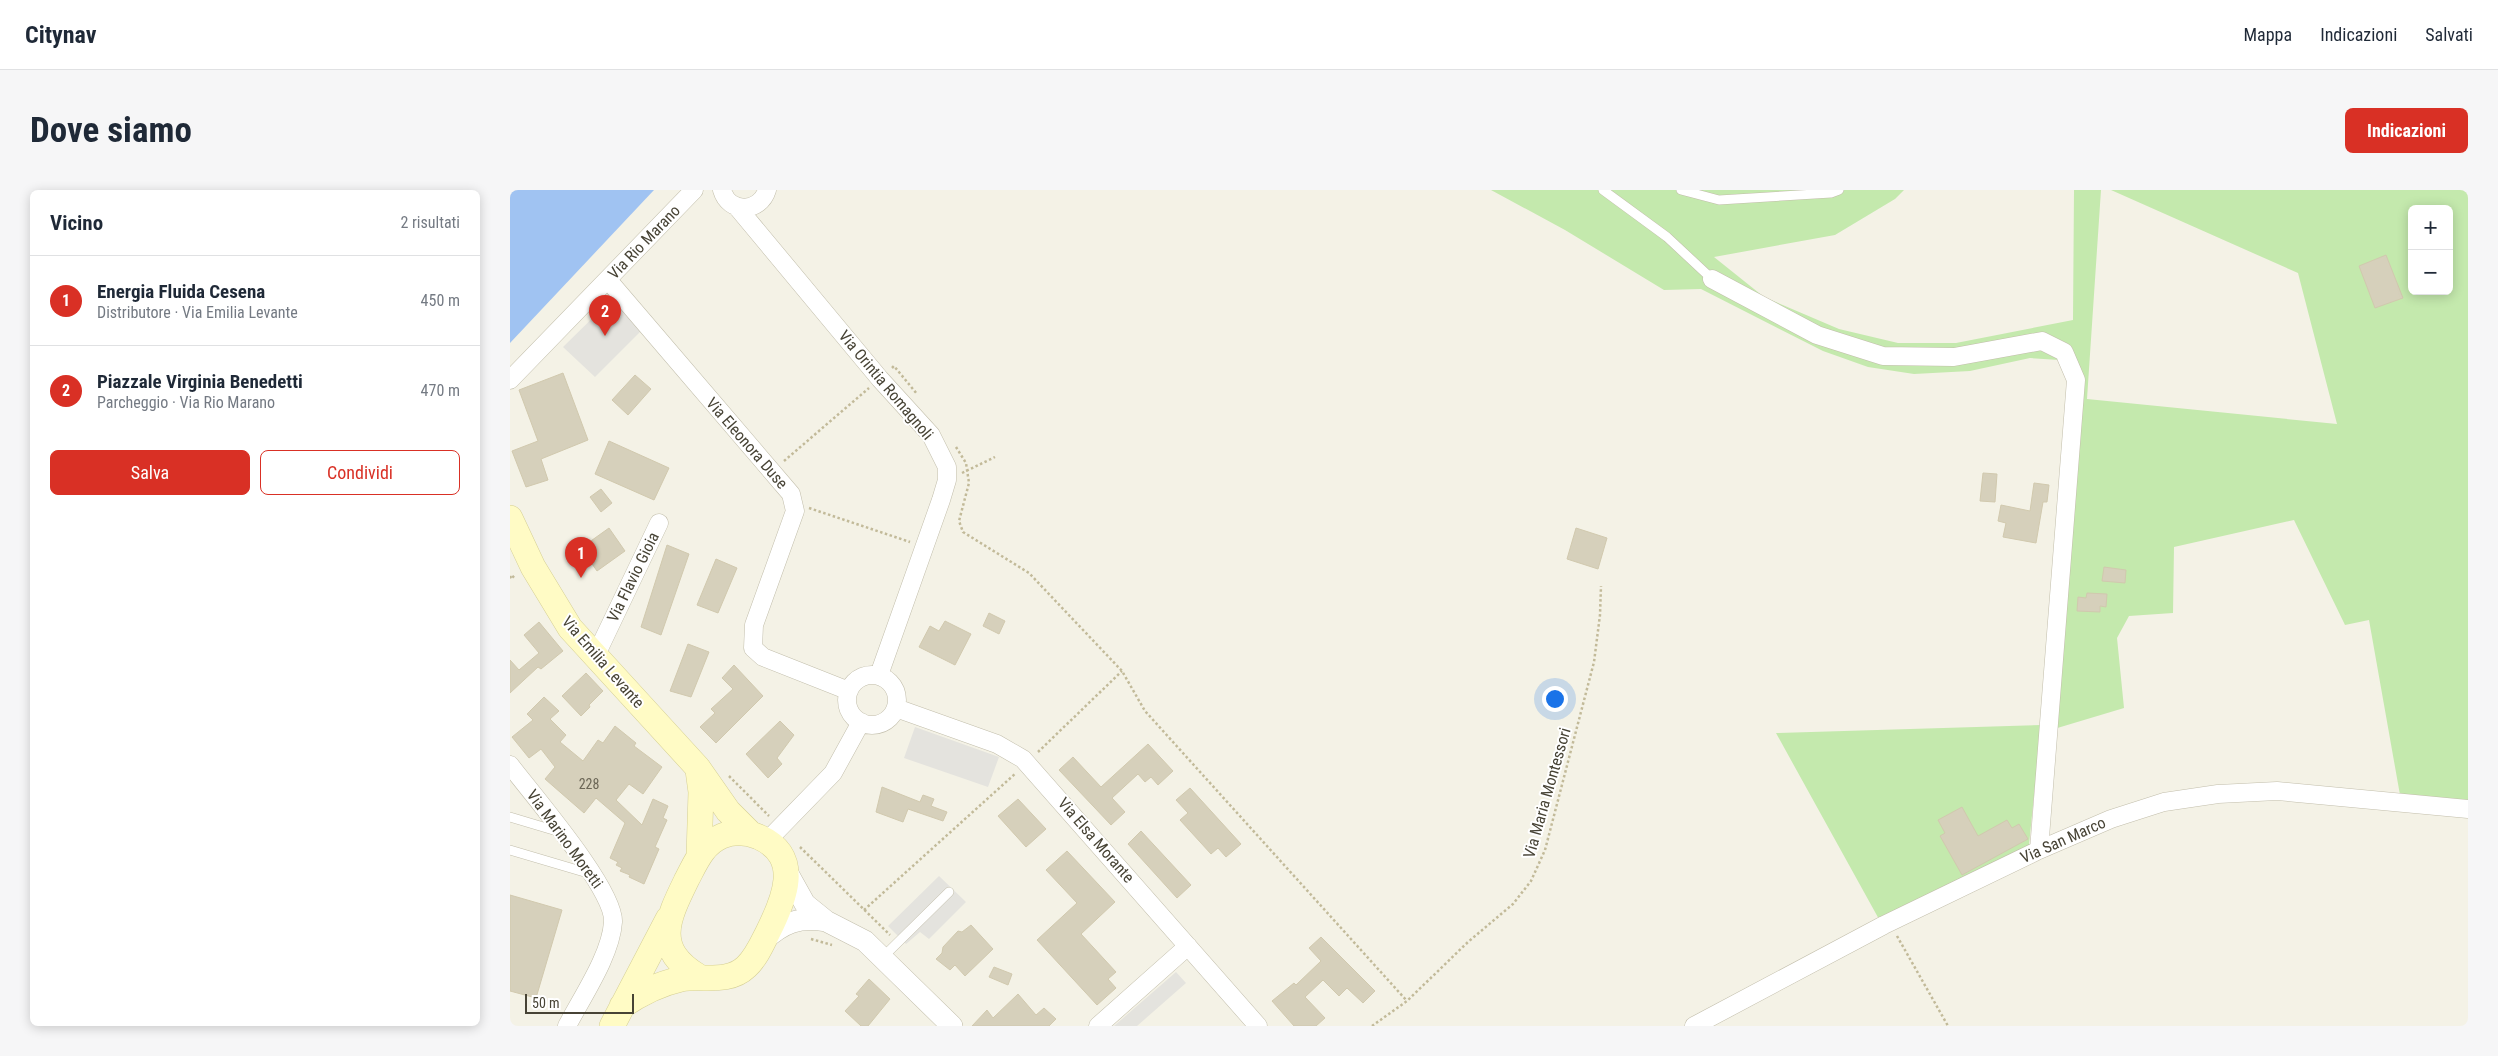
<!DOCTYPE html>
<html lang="it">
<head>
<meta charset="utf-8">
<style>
	:root { --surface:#fff; --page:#f6f6f7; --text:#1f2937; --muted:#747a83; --line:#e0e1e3; --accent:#d93025 }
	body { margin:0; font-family:"Roboto Condensed",sans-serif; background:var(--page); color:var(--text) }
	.controls { position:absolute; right:15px; top:15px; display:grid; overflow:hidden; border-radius:8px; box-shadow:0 2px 12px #0003 }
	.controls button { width:45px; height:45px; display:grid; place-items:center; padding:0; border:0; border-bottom:1px solid var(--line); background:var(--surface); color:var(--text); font:25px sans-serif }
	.scale { position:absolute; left:15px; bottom:12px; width:109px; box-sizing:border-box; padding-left:5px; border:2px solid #474335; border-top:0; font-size:14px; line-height:18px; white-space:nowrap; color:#474335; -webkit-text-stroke:4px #fff; paint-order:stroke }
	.you { position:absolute; left:1044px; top:508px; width:18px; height:18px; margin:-12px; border:4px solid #fff; border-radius:50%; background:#1a73e8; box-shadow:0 0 0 8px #1a73e833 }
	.badge { display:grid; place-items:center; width:32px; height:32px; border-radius:50%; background:var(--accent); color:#fff; font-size:16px; font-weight:700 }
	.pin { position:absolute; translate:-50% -41px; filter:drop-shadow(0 1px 2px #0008) }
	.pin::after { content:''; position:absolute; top:26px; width:18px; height:15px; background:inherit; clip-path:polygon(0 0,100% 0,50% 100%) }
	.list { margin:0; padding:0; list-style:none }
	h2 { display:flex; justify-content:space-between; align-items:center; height:65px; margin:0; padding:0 20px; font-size:21px }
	h2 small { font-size:16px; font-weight:400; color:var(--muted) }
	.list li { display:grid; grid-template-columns:32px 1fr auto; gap:15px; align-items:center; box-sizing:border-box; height:90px; padding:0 20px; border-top:1px solid var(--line) }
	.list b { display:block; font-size:19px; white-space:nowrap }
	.list p { margin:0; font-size:16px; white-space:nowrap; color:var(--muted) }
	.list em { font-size:16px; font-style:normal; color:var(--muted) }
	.actions { display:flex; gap:10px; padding:15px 20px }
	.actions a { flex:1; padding:11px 0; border:1px solid var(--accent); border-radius:8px; text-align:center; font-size:18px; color:var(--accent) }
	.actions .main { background:var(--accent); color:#fff }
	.map { position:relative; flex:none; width:1958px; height:836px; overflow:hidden; border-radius:8px }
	header { display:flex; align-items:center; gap:30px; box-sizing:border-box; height:70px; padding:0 25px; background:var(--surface); border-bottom:1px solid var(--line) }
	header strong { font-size:24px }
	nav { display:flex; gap:28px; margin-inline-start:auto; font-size:18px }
	.intro { display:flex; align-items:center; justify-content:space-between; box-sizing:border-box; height:120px; padding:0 30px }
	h1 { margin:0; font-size:35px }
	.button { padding:12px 22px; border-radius:8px; background:var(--accent); color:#fff; font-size:18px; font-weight:700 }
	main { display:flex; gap:30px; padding:0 30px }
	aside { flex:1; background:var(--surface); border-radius:8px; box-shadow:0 2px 12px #0003 }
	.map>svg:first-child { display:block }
	.green { fill:#c4e9ad; fill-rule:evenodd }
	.parking { fill:#e4e3de }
	.water { fill:#a0c3f2 }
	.building { fill:#d6d0bb; stroke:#d1c9ae }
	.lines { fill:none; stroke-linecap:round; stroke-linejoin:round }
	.service-casing { stroke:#c2beab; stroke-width:10 }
	.minor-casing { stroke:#c2beab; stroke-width:19 }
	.tertiary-casing { stroke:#c2beab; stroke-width:22 }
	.secondary-casing { stroke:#d5cf94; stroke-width:26 }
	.path { stroke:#c2ba99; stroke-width:2.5; stroke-dasharray:2.5 2.5; stroke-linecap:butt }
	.service { stroke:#fff; stroke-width:9 }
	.minor { stroke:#fff; stroke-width:18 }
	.tertiary { stroke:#fff; stroke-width:21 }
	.secondary { stroke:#fffbc5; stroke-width:25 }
	.labels { text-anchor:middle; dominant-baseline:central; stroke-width:4; stroke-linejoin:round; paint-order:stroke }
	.number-label { font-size:14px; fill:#6b6656 }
	.street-label { font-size:16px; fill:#474335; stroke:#fff }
</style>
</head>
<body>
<header>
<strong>Citynav</strong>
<nav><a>Mappa</a><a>Indicazioni</a><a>Salvati</a></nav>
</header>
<div class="intro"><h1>Dove siamo</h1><a class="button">Indicazioni</a></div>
<main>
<aside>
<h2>Vicino<small>2 risultati</small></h2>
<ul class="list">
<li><span class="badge">1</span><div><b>Energia Fluida Cesena</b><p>Distributore · Via Emilia Levante</p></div><em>450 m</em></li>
<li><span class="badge">2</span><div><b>Piazzale Virginia Benedetti</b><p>Parcheggio · Via Rio Marano</p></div><em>470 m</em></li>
</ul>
<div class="actions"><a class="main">Salva</a><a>Condividi</a></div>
</aside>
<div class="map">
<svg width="1958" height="836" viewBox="0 0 1958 836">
	<rect width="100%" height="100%" fill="#f4f2e6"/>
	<path class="green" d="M981 0H1394L1385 9 1325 45 1204 67 1254 107 1329 139 1388 153H1446L1563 130 1564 0H1591L1577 209 1827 234 1788 83 1601 0H1958V613L1890 605 1859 430 1835 435 1784 330 1664 357 1663 423 1619 426 1607 448 1614 518 1544 539 1531 536 1519 655 1370 731 1266 543 1531 535 1561 199 1549 170 1520 168 1460 181 1404 184 1358 177 1313 161 1191 99 1154 100 1055 40ZM1902 19H1939V101H1902Z"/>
	<path class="parking" d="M109 102 137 135 85 187 53 157Z
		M405 537 489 567 478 597 394 568Z
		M429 686 456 712 419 749 410 742 396 754 378 736Z
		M666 782 676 793 627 836H604Z"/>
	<path class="water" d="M0 0H144L0 153Z"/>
	<path class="building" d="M1876 65 1893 108 1865 118 1849 76Z
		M53 183 78 250 31 269 38 290 16 297 2 261 28 251 9 200Z
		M125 185 141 199 118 225 102 210Z
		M99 251 159 278 144 310 85 284Z
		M1473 283 1487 284 1485 312 1470 311Z
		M1524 293 1539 295 1537 312H1533L1526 353 1493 347 1496 333 1488 331 1491 315 1520 321Z
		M91 299 102 313 91 322 80 307Z
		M99 338 115 361 87 381 71 358Z
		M1066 338 1097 348 1088 379 1057 369Z
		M157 355 179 364 151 445 131 437Z
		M206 369 227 378 208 423 187 415Z
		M1594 377 1616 380 1615 393 1592 391Z
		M1577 403 1597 404 1596 417 1590 416V422L1567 421 1568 407 1576 408Z
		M479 423 495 431 489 444 473 436Z
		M435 431 461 444 445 475 409 457 420 436 429 441Z
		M29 432 53 461 31 479 28 477 0 503V470L9 480 29 463 14 445Z
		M178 454 199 462 181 507 160 501Z
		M224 475 253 506 206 553 190 537 205 523 201 519 223 499 212 488Z
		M76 483 93 501 79 515 80 517 71 526 52 506Z
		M34 507 49 521 40 529 56 545 50 552 73 571 88 550 93 553 105 536 126 553 124 556 152 577 133 604 119 594 106 610 132 635 143 609 158 616 153 628 157 630 145 657 149 659 134 694 119 687 120 685 110 681 112 678 106 675 108 672 100 668 115 633 86 608 74 623 35 589 45 577 31 559 19 568 2 547 23 530 17 524Z
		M270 531 284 545 267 568 272 574 258 588 236 564Z
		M638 554 663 581 648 595 641 587 635 592 628 584 602 608 615 622 601 635 549 580 563 567 591 597Z
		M372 597 410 612 413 605 424 609 421 616 437 622 433 631 398 619 393 632 366 622Z
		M680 598 731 654 716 667 708 658 701 664 670 630 678 623 666 610Z
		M508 609 536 639 516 657 488 626Z
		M1452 617 1468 646 1497 630 1502 638 1509 634 1518 649 1452 685 1430 646 1435 643 1428 630Z
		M631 641 681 695 667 708 618 654Z
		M557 661 605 712 571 744 606 782 598 789 606 798 587 815 527 750 567 713 536 680Z
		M0 705 52 720 26 808 0 801Z
		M461 735 483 759 455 786 445 775 440 780 426 769 432 763 433 757 448 741 452 742Z
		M811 747 865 801 853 813 837 798 829 806 813 790 795 807 815 828 806 836H784L762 811 784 793 786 795 811 771 799 758Z
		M484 777 502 784 498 795 479 787Z
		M359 789 380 809 358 836H351L335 821 349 806 346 804Z
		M508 804 526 825 534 818 546 829 539 836H462L477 820 483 828Z"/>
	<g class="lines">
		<g class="service-casing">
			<path id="service" d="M1093 0 1157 47 1202 89
				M1171 0 1209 10 1321 3 1329 0
				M0 627 50 642
				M0 660 81 684
				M373 767 439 702"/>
		</g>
		<g class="minor-casing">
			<path id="minor" d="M212 0C219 24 250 23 257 0
				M227 17 370 189 421 245 437 277V290L431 310 369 485
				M1202 89 1307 145 1373 166 1444 167 1532 151 1554 162 1566 190 1529 660
				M98 90 281 304 285 321 244 435 243 458 253 467 339 501
				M0 190 184 0
				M85 467 149 333
				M337 510a25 25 0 1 1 50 0a25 25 0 1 1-50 0Z
				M386 518 487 554 513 569 748 836
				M0 575C22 604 105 700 103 732 101 765 72 807 57 836
				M257 651 323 583 351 532
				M588 836 678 756
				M1184 836 1374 735 1529 660 1601 629 1654 612 1708 604 1767 601 1958 619"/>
		</g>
		<g class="tertiary-casing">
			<path id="tertiary" d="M276 680 295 714 316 731 355 751 442 836
				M253 751C273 733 289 726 316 731"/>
		</g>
		<g class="secondary-casing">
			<path id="secondary" d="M0 328 23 377 60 438 188 578 218 621 240 643
				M188 580 191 602 189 666
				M112 816C131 803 148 794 171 789 192 785 218 794 236 777 246 768 252 754 258 742 274 710 293 667 249 647 237 642 224 641 212 646 193 654 186 672 177 689 158 728 142 758 188 786
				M102 836 158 729"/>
		</g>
		<path class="path" d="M382 178 384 176 407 204
			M446 257 456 273 459 293 449 331 453 342 519 383 612 481 635 521 897 811
			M274 271 359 198
			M452 283 485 267
			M299 318 400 352
			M0 386 1 389 5 385
			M528 562 612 481
			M219 586 259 626
			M290 657 380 745
			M354 720 506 583
			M1387 746 1438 836
			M301 749 322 755
			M862 836 897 811 958 752 1003 714 1021 691 1035 660 1084 472 1090 425 1091 396"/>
		<use href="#service" class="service"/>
		<use href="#minor" class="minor"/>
		<use href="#tertiary" class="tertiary"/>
		<use href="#secondary" class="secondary"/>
	</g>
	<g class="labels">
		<g class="number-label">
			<text x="79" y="594">228</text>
		</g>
		<g class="street-label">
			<text transform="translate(134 52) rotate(-46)">Via Rio Marano</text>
			<text transform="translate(376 195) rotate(50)">Via Orintia Romagnoli</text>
			<text transform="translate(237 253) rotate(49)">Via Eleonora Duse</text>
			<text transform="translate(123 387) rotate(-64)">Via Flavio Gioia</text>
			<text transform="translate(93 472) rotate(49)">Via Emilia Levante</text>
			<text transform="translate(1037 603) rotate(-74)">Via Maria Montessori</text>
			<text transform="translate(55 649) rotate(54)">Via Marino Moretti</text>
			<text transform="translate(586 650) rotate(49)">Via Elsa Morante</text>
			<text transform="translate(1553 650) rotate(-24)">Via San Marco</text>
		</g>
	</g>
</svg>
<div class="controls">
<button>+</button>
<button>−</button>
</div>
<div class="scale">50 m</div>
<div class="you"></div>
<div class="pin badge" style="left:71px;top:388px">1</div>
<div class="pin badge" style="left:95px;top:146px">2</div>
</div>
</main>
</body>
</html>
